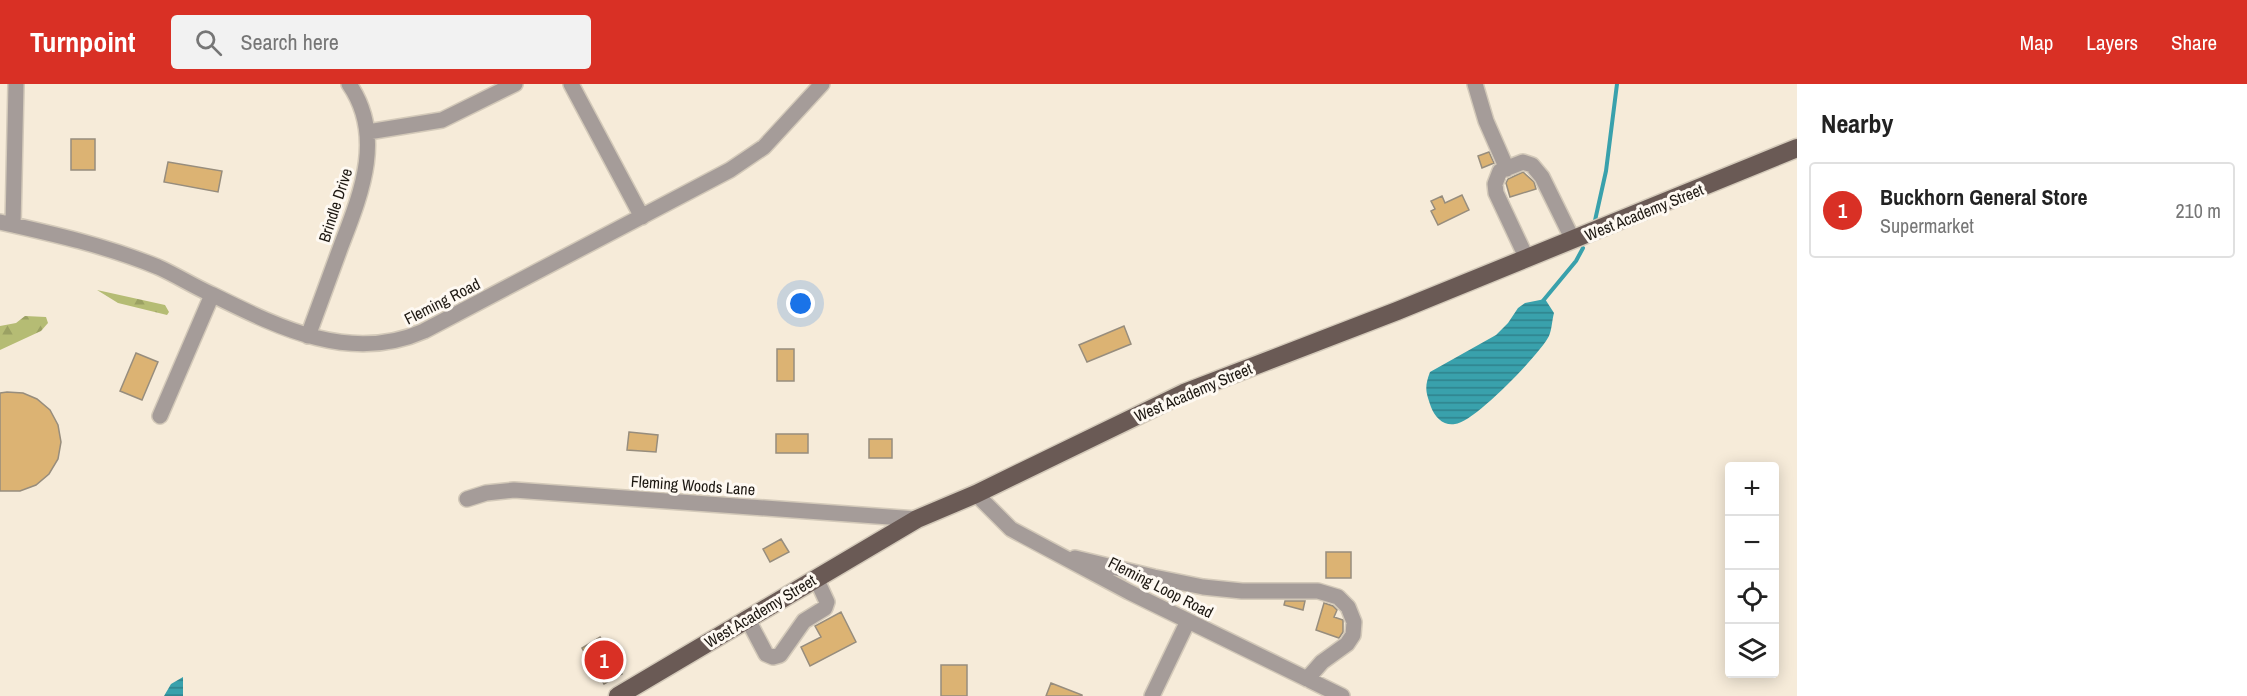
<!DOCTYPE html>
<html lang="en">
<head>
<meta charset="utf-8">
<style>
	:root { --surface:#fff; --page:#f2f2f2; --text:#222; --muted:#767676; --line:#e0e0e0; --accent:#d93025 }
	body { margin:0; font-family:"Archivo Narrow",sans-serif; background:var(--page); color:var(--text) }
	.controls { position:absolute; right:18px; bottom:18px; display:grid; overflow:hidden; border-radius:6px; box-shadow:0 3px 15px #0003 }
	.controls button { width:54px; height:54px; display:grid; place-items:center; padding:0; border:0; border-bottom:2px solid var(--line); background:var(--surface); color:var(--text); font:30px sans-serif }
	.you { position:absolute; left:801px; top:220px; width:21px; height:21px; margin:-15px; border:4px solid #fff; border-radius:50%; background:#1a73e8; box-shadow:0 0 0 9px #1a73e833 }
	.badge { display:grid; place-items:center; width:39px; height:39px; border-radius:50%; background:var(--accent); color:#fff; font-size:20px; font-weight:700 }
	.pin { position:absolute; translate:-50% -50%; border:3px solid #fff; box-shadow:0 2px 6px #0006 }
	.list { margin:0; padding:0; list-style:none }
	h2 { display:flex; justify-content:space-between; align-items:center; height:78px; margin:0; padding:0 24px; font-size:26px }
	h2 small { font-size:20px; font-weight:400; color:var(--muted) }
	.list li { display:grid; grid-template-columns:39px 1fr auto; gap:18px; align-items:center; box-sizing:border-box; height:96px; margin:0 12px 12px; padding:0 12px; border:2px solid var(--line); border-radius:6px }
	.list b { display:block; font-size:22px; white-space:nowrap }
	.list p { margin:0; font-size:20px; white-space:nowrap; color:var(--muted) }
	.list em { font-size:20px; font-style:normal; color:var(--muted) }
	.icon { flex:none; width:33px; height:33px; fill:none; stroke:currentColor; stroke-width:2; stroke-linecap:round; stroke-linejoin:round }
	.map { position:relative; flex:none; width:1797px; height:612px; overflow:hidden }
	header { display:flex; align-items:center; gap:36px; box-sizing:border-box; height:84px; padding:0 30px; background:var(--accent); color:#fff }
	header strong { font-size:28px }
	nav { display:flex; gap:33px; margin-inline-start:auto; font-size:21px }
	.search { width:420px; height:54px; background:var(--page); display:flex; align-items:center; gap:15px; box-sizing:border-box; padding:0 21px; border-radius:6px; color:var(--muted); font-size:22px }
	main { display:flex }
	aside { flex:1; background:var(--surface) }
	.map>svg:first-child { display:block }
	.forest { fill:url(#forest-firs) }
	.water { fill:url(#water-rules) }
	.lines { fill:none; stroke-linecap:round; stroke-linejoin:round }
	.stream { stroke:#39a1ac; stroke-width:4 }
	.building { fill:#dcb373; stroke:#978d7d; stroke-width:1.5 }
	.minor-casing { stroke:#d3c9b9; stroke-width:18 }
	.major-casing { stroke:#d3c9b9; stroke-width:21 }
	.minor { stroke:#a59c99; stroke-width:15 }
	.major { stroke:#6a5a55; stroke-width:18 }
	.labels { text-anchor:middle; dominant-baseline:central; stroke-width:6; stroke-linejoin:round; paint-order:stroke }
	.street-label { font-size:16px; fill:#1d1812; stroke:#fef9f2 }
</style>
</head>
<body>
<header>
<strong>Turnpoint</strong>
<div class="search"><svg class="icon" aria-label="search" viewBox="0 0 24 24"><circle cx="10" cy="10" r="6"/><path d="M15 15l6 6"/></svg>Search here</div>
<nav><a>Map</a><a>Layers</a><a>Share</a></nav>
</header>
<main>
<div class="map">
<svg width="1797" height="612" viewBox="0 0 1797 612">
	<defs>
		<pattern id="forest-firs" width="22" height="20" patternUnits="userSpaceOnUse" patternTransform="scale(1.5)"><rect width="22" height="20" fill="#b5bc74"/><path d="M5 1l3.5 6h-7zM16 11l3.5 6h-7z" fill="#9ba163"/></pattern>
		<pattern id="water-rules" width="6" height="5" patternUnits="userSpaceOnUse" patternTransform="scale(1.5)"><rect width="6" height="5" fill="#39a1ac"/><path d="M0 2.5h6" fill="none" stroke="#2f828b"/></pattern>
	</defs>
	<rect width="100%" height="100%" fill="#f6ebd9"/>
	<path class="forest" d="M97 206 165 221 169 228 167 231 118 219Z
		M25 232 46 233 48 239 41 247 0 266V242L16 239Z"/>
	<path class="water" d="M1545 215 1554 229C1552 236 1552 245 1549 252 1540 270 1474 339 1455 340 1444 342 1435 334 1431 323 1426 308 1424 304 1430 288L1496 251 1508 239 1518 224 1525 219Z
		M183 593V612H164L171 600Z"/>
	<g class="lines">
		<path class="stream" d="M1594 141 1606 87 1617 0
			M1542 218 1576 177 1583 164"/>
	</g>
	<path class="building" d="M71 55H95V86H71Z
		M1489 68 1494 79 1482 84 1478 72Z
		M168 78 222 87 218 108 164 98Z
		M1523 88 1534 98 1536 105 1510 113 1506 99 1508 95Z
		M1462 111 1469 126 1438 141 1431 127 1435 125 1431 117 1442 112 1445 119Z
		M1124 242 1131 260 1087 278 1079 261Z
		M777 265H794V297H777Z
		M136 269 158 278 142 316 120 307Z
		M7 308 23 309 37 315 50 326 58 341 61 358 58 375 49 390 36 401 20 407H0V309Z
		M629 348 658 351 656 368 627 366Z
		M776 350H808V369H776Z
		M869 355H892V374H869Z
		M781 455 789 468 770 478 763 465Z
		M1326 468H1351V494H1326Z
		M1285 517H1305L1303 526 1284 521Z
		M1324 519 1333 522 1337 526 1334 533 1343 536V548L1339 554 1316 546Z
		M841 528 856 558 810 582 801 563 821 553 815 542Z
		M600 553 607 565 615 560 623 574 615 578 622 590 604 600 599 591 593 594 585 580 589 577 582 564Z
		M941 581H967V612H941Z
		M1051 599 1082 611V612H1046Z"/>
	<g class="lines">
		<g class="minor-casing">
			<path id="minor" d="M571 0 642 133
				M1475 0 1486 37 1507 85
				M368 48 442 36 515 0
				M0 138C54 150 107 162 158 183 176 191 193 202 211 210 278 243 350 280 424 247L730 86 764 63 822 0
				M13 141 16 0
				M1527 175 1496 109 1495 100 1500 87 1523 78 1532 81 1542 93 1573 156
				M308 252C319 222 330 192 341 162 361 110 385 52 349 0
				M160 332 212 211
				M976 410 1011 445 1129 508 1342 612
				M467 415 486 409 514 406 917 435
				M1075 474 1154 493 1203 503 1242 507H1318L1338 513 1348 523 1354 538 1353 551 1347 560 1322 578 1307 595
				M747 534 766 570 773 573 780 571 804 537 825 524 827 518 816 494
				M1152 612 1188 537"/>
		</g>
		<g class="major-casing">
			<path id="major" d="M618 612 917 435 976 410 1184 309 1397 227 1797 64"/>
		</g>
		<use href="#minor" class="minor"/>
		<use href="#major" class="major"/>
	</g>
	<g class="labels">
		<g class="street-label">
			<text transform="translate(335 121) rotate(-72)">Brindle Drive</text>
			<text transform="translate(1644 128) rotate(-22)">West Academy Street</text>
			<text transform="translate(442 217) rotate(-27)">Fleming Road</text>
			<text transform="translate(1193 308) rotate(-23)">West Academy Street</text>
			<text transform="translate(693 401) rotate(4)">Fleming Woods Lane</text>
			<text transform="translate(1161 503) rotate(27)">Fleming Loop Road</text>
			<text transform="translate(760 527) rotate(-31)">West Academy Street</text>
		</g>
	</g>
</svg>
<div class="controls">
<button>+</button>
<button>−</button>
<button><svg class="icon" aria-label="locate" viewBox="0 0 24 24"><circle cx="12" cy="12" r="6"/><path d="M12 2v4M12 18v4M2 12h4M18 12h4"/></svg></button>
<button><svg class="icon" aria-label="layers" viewBox="0 0 24 24"><path d="M12 4l9 5-9 5-9-5zM3 14l9 5 9-5"/></svg></button>
</div>
<div class="you"></div>
<div class="pin badge" style="left:604px;top:576px">1</div>
</div>
<aside>
<h2>Nearby<small></small></h2>
<ul class="list">
<li><span class="badge">1</span><div><b>Buckhorn General Store</b><p>Supermarket</p></div><em>210 m</em></li>
</ul>
</aside>
</main>
</body>
</html>
